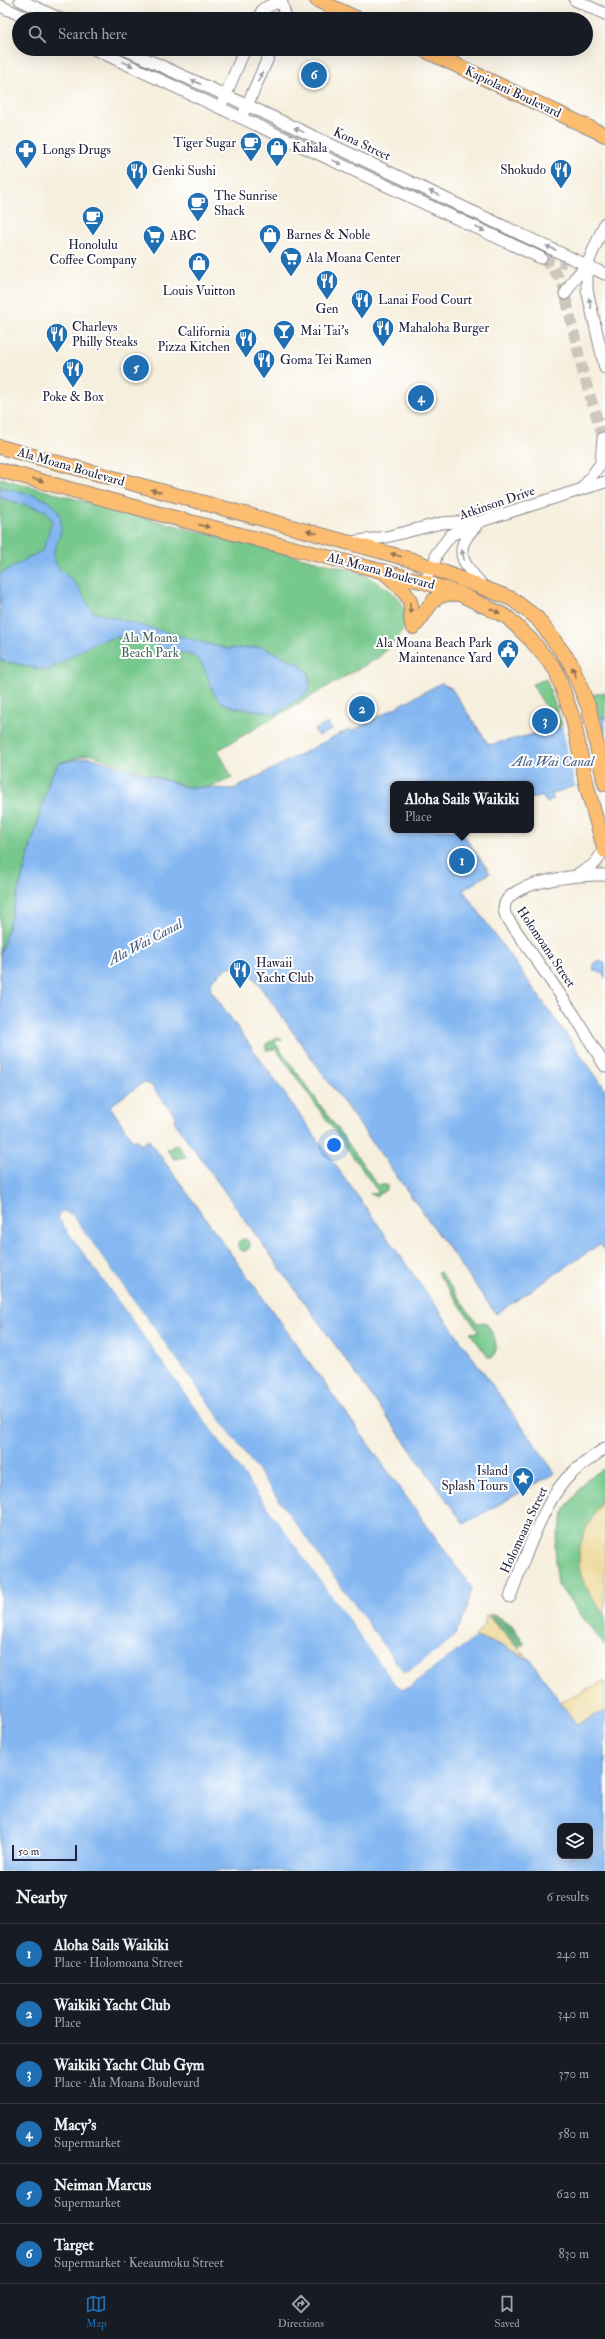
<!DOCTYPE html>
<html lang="en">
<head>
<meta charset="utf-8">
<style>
	:root { --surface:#171b24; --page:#20242c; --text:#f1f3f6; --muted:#9ea1a6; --line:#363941; --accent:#1f6fb2 }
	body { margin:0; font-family:"IM FELL Double Pica",serif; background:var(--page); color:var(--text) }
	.controls { position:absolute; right:12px; bottom:12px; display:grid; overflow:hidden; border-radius:8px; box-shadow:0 4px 16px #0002 }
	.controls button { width:36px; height:36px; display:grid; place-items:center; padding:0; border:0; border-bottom:1px solid var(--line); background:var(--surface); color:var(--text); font:20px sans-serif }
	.scale { position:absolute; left:12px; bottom:10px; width:65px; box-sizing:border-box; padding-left:4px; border:2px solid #22223b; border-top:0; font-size:11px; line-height:14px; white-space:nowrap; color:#22223b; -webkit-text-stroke:3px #fff; paint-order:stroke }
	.you { position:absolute; left:334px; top:1145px; width:14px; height:14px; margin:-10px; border:3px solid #fff; border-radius:50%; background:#1a73e8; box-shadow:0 0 0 6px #1a73e833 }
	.badge { display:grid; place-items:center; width:26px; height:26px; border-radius:50%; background:var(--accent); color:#fff; font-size:13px; font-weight:700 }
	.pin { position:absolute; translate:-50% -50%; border:2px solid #fff; box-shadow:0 1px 4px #0006 }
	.popup { position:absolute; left:390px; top:781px; width:144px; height:52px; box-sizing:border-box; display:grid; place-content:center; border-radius:8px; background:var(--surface); filter:drop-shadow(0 1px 3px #0005); font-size:13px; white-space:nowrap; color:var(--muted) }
	.popup b { font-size:15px; color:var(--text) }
	.popup::after { content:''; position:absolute; left:50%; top:100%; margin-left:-8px; border:8px solid transparent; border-top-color:var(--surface) }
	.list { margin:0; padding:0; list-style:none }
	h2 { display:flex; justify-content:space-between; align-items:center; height:52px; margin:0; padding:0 16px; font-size:17px }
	h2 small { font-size:13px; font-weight:400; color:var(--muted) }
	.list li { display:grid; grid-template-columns:26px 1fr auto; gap:12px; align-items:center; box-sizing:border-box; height:60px; padding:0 16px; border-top:1px solid var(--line) }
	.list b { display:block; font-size:15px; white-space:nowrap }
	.list p { margin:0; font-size:13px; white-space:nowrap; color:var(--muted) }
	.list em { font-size:13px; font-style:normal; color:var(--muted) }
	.icon { flex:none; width:22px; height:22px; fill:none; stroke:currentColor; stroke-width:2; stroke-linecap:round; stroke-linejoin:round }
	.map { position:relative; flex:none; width:605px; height:1871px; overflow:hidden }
	.search { position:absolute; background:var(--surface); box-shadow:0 4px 16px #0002; left:12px; right:12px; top:12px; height:44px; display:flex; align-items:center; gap:10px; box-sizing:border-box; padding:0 14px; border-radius:22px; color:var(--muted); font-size:15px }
	.sheet { height:412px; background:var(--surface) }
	nav { display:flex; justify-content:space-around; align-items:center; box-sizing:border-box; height:56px; border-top:1px solid var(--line); background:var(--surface); font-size:11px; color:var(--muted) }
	nav a { display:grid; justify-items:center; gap:2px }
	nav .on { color:var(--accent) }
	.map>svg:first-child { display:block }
	.green { fill:#76c88b; stroke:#4c7563 }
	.forest { fill:#60ac77; stroke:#416759 }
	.sand { fill:#eeda9e; stroke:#887e6c }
	.water { fill:#84b7f1; stroke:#536c96; fill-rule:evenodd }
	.pier { fill:#f6efdd }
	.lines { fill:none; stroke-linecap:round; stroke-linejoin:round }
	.minor-tunnel { stroke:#ccc6bd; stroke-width:11; stroke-dasharray:11 5.5; stroke-linecap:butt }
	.minor-casing { stroke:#8c888c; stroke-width:13 }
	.major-casing { stroke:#8c888c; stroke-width:16 }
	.minor { stroke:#fff; stroke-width:11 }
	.major { stroke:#fcbd6f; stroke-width:14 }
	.oneway { fill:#9c9ca7 }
	.oneway2 { fill:#8f7055 }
	.labels { text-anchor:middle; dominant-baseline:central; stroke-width:4; stroke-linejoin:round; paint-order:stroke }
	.street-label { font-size:13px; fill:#22223b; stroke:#fff }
	.poi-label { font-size:13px; fill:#22223b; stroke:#fff; text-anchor:start }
	.park-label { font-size:13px; fill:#44645b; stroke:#fff }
	.water-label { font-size:14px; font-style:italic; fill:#495e84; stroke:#fff }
</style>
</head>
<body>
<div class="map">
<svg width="605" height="1871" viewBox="0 0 605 1871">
	<rect width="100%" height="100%" fill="#fff"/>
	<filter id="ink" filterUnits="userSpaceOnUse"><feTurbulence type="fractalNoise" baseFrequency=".025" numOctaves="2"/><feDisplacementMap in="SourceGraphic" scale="8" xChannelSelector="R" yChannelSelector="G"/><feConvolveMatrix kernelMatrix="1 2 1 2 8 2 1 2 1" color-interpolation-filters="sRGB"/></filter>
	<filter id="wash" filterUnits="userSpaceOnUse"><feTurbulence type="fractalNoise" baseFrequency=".012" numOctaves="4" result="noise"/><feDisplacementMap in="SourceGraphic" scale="16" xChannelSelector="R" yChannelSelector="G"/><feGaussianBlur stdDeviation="0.9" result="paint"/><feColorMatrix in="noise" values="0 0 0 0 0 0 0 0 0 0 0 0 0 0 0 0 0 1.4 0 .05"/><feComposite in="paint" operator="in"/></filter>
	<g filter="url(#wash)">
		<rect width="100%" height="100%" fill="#f6efdd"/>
		<path class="green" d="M0 478 126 513 359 572C383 585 420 602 400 635 395 643 386 650 379 657L218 750 232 778C216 786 205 789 187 787L89 754 59 763 50 778 0 956Z
			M546 679 562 725 553 729 548 711 532 684Z
			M605 692V717L600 719 592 695Z
			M277 1037 283 1040 274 1041 378 1185H387V1189L376 1197 370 1194 379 1193 276 1049 266 1050V1044Z
			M177 1144 186 1157 174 1159 167 1150Z
			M238 1245a6 6 0 1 1 12 0a6 6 0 1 1-12 0Z
			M440 1272 477 1323 485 1322C493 1332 501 1346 492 1358L488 1357 470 1333 479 1332 437 1273Z
			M605 1468V1498H602L597 1513 586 1531 597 1605 605 1614V1646L557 1584 555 1545 565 1509 587 1479Z"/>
		<path class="forest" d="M494 1614 512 1625 525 1644 518 1648 488 1615Z"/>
		<path class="sand" d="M602 1498H605V1614C583 1587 571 1566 585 1532 590 1520 598 1510 602 1498Z
			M486 1615 531 1661 504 1646 475 1637 485 1624Z
			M605 1681V1711L576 1724 560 1702Z"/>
		<path class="water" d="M0 487C27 494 69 496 60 534 58 544 51 551 55 561 59 572 69 575 75 583 82 592 87 603 93 612L227 649 262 647 298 663 308 672 310 684 307 693 277 713 236 708 221 702 215 695 202 663 194 656 129 637H115L94 643 50 669 43 670 0 660V574L43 550 52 521 48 513 44 510 0 498Z
			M441 683 451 688 489 745 605 717V780L575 786 551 794 554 799 547 803 541 795 531 799V784H393V830H463L461 831 490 873 463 890 605 1089V1251L600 1244 496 1314 246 967H228L212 980 210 989 555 1473 464 1524 176 1124 174 1120 177 1118 151 1085 144 1082 110 1106 133 1141 137 1139 141 1145 149 1140 472 1588C461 1640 448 1643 407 1672H403L72 1215 61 1211 59 1219 397 1686 403 1688 409 1687 475 1637 504 1646 531 1661 576 1724 605 1711V1871H0V956L50 778 59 763 89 757 187 787 234 789 349 729 352 731ZM560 1826H590V1856H560Z
			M328 723 332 730 318 736 314 730Z
			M597 961 605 963V978L602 973 594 971 593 964Z"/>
		<path class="pier" d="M600 719 605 744V780L575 786 562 726Z
			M61 1211 72 1215 403 1672H407L456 1637 449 1644 408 1674 402 1673 71 1216 62 1213 61 1219 397 1684 403 1686 408 1685 476 1635 475 1637 409 1687 403 1688 396 1685 59 1219Z"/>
	</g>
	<g filter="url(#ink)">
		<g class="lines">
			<path class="minor-tunnel" d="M541 258 551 266 563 285 583 373 603 438
				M543 258 566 263"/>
			<g class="minor-casing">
				<path id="minor" d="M20 0 61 19
					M281 0 286 19
					M575 0 605 14
					M0 6 29 19
					M258 19 263 9 281 0
					M94 49 541 258
					M124 49 247 105 605 274
					M223 101 245 49
					M245 110 272 49
					M587 265V290L605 368
					M565 294 574 279 587 265 605 223
					M582 489 601 463 603 438
					M476 526C450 551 464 564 484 587
					M352 542 386 537 441 523 474 521
					M424 582 433 567 437 553 451 535 481 521 605 482
					M579 873C593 867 598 862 604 848
					M605 875C585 874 490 881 506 916L575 1016 605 1066
					M510 1597C523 1563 542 1505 567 1478 577 1467 592 1458 605 1448"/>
			</g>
			<g class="major-casing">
				<path id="major" d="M317 0 358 19
					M422 49 605 135
					M0 447 412 560 512 599 537 618 570 662 589 708 605 784
					M0 470 167 516 424 582 460 594 507 617 531 640 556 670 573 719 587 787 605 851
					M383 571C392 580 408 591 411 605 412 613 410 619 413 627 430 613 427 592 457 594"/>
			</g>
			<use href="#minor" class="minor"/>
			<use href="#major" class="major"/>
		</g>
		<defs><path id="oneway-solid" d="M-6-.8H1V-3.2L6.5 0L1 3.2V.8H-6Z"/></defs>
		<g class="oneway">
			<use href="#oneway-solid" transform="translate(128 64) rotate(25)"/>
			<use href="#oneway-solid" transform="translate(260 77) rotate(-65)"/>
			<use href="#oneway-solid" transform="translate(196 82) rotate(-156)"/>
			<use href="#oneway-solid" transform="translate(299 130) rotate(-154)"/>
			<use href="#oneway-solid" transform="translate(337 162) rotate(25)"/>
			<use href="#oneway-solid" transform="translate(434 193) rotate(-155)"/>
			<use href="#oneway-solid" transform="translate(480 229) rotate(25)"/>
			<use href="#oneway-solid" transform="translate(551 248) rotate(-155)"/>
			<use href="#oneway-solid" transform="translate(590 303) rotate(-103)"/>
			<use href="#oneway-solid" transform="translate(463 555) rotate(-104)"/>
		</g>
		<g class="oneway2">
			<use href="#oneway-solid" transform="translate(38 480) rotate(15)"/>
			<use href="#oneway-solid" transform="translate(156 491) rotate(-165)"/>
			<use href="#oneway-solid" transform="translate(204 526) rotate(14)"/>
			<use href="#oneway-solid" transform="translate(312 532) rotate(-165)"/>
			<use href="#oneway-solid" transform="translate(396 555) rotate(-164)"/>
			<use href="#oneway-solid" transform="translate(410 608) rotate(87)"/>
			<use href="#oneway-solid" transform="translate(495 611) rotate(26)"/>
			<use href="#oneway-solid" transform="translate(574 672) rotate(-113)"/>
		</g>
	</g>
	<defs>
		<g id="cafe-pin" transform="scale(1.15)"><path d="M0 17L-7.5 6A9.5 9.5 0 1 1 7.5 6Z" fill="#1f6fb2" stroke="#fff"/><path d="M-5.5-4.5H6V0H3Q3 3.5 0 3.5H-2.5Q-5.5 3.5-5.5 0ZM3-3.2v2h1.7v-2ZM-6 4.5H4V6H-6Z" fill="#fff"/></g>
		<g id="shop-pin" transform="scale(1.15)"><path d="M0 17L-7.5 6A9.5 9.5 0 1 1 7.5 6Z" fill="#1f6fb2" stroke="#fff"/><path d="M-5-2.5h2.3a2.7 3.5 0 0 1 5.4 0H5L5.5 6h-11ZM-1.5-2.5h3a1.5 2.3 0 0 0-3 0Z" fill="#fff"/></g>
		<g id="pharmacy-pin" transform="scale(1.15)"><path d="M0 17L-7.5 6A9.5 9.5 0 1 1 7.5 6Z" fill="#1f6fb2" stroke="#fff"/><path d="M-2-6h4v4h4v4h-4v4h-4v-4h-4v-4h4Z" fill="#fff"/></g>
		<g id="restaurant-pin" transform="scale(1.15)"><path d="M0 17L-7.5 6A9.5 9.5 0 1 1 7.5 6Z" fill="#1f6fb2" stroke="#fff"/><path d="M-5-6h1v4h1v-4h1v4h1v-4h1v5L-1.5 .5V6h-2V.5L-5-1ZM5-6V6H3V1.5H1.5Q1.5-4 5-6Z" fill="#fff"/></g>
		<g id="supermarket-pin" transform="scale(1.15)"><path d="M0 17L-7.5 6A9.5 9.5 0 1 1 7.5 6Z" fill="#1f6fb2" stroke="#fff"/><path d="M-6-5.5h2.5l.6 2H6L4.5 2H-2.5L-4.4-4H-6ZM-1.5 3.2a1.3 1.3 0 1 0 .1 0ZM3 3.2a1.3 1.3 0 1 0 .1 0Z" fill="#fff"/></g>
		<g id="bar-pin" transform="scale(1.15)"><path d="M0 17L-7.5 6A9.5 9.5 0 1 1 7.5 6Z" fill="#1f6fb2" stroke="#fff"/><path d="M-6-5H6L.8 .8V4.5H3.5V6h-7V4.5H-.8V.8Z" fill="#fff"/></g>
		<g id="civic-pin" transform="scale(1.15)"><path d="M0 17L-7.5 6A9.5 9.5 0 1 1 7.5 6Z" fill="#1f6fb2" stroke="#fff"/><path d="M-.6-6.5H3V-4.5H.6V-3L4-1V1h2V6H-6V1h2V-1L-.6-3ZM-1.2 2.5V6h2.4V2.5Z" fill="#fff"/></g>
		<g id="sight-pin" transform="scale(1.15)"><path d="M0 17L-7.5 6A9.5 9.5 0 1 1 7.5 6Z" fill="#1f6fb2" stroke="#fff"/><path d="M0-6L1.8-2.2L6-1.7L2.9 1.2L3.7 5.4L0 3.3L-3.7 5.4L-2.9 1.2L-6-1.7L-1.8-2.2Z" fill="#fff"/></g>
	</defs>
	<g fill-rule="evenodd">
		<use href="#cafe-pin" x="251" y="143"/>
		<use href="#shop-pin" x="277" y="148"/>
		<use href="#pharmacy-pin" x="26" y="150"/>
		<use href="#restaurant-pin" x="561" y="170"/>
		<use href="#restaurant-pin" x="137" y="171"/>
		<use href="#cafe-pin" x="198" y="203"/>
		<use href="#cafe-pin" x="93" y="217"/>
		<use href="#shop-pin" x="270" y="235"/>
		<use href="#supermarket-pin" x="154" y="236"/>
		<use href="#supermarket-pin" x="291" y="258"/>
		<use href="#shop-pin" x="199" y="263"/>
		<use href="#restaurant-pin" x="327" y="281"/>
		<use href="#restaurant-pin" x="362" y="300"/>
		<use href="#restaurant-pin" x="383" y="328"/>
		<use href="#bar-pin" x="284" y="331"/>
		<use href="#restaurant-pin" x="57" y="334"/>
		<use href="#restaurant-pin" x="246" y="339"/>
		<use href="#restaurant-pin" x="264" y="360"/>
		<use href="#restaurant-pin" x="73" y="369"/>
		<use href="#civic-pin" x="508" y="650"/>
		<use href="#restaurant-pin" x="240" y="970"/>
		<use href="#sight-pin" x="523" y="1478"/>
	</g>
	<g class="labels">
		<g class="street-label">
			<text transform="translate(513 92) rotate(25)">Kapiolani Boulevard</text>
			<text transform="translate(362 144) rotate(25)">Kona Street</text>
			<text transform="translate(71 467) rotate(16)">Ala Moana Boulevard</text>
			<text transform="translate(497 503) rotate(-19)">Atkinson Drive</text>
			<text transform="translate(381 571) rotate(15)">Ala Moana Boulevard</text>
			<text transform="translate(546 947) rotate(56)">Holomoana Street</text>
			<text transform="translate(524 1530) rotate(-65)">Holomoana Street</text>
		</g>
		<g class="poi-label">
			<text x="236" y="143" text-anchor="end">Tiger Sugar</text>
			<text x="292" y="148">Kahala</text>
			<text x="42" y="150">Longs Drugs</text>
			<text x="546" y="170" text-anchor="end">Shokudo</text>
			<text x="152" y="171">Genki Sushi</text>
			<text x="214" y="196">The Sunrise<tspan x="214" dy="15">Shack</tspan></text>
			<text x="286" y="235">Barnes &amp; Noble</text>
			<text x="170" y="236">ABC</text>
			<text x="93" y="245" text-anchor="middle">Honolulu<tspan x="93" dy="15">Coffee Company</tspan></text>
			<text x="306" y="258">Ala Moana Center</text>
			<text x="199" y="291" text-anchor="middle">Louis Vuitton</text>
			<text x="378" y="300">Lanai Food Court</text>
			<text x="327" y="309" text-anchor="middle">Gen</text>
			<text x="72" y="327">Charleys<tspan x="72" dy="15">Philly Steaks</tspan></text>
			<text x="398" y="328">Mahaloha Burger</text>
			<text x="300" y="331">Mai Tai's</text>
			<text x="230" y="332" text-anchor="end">California<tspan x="230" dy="15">Pizza Kitchen</tspan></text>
			<text x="280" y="360">Goma Tei Ramen</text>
			<text x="73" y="397" text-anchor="middle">Poke &amp; Box</text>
			<text x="492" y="643" text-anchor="end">Ala Moana Beach Park<tspan x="492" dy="15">Maintenance Yard</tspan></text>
			<text x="256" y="963">Hawaii<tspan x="256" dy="15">Yacht Club</tspan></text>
			<text x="508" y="1471" text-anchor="end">Island<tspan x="508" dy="15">Splash Tours</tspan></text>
		</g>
		<g class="park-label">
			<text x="150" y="638">Ala Moana<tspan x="150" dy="15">Beach Park</tspan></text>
		</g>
		<g class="water-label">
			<text x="553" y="761">Ala Wai Canal</text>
			<text transform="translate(145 942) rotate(-28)">Ala Wai Canal</text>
		</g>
	</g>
</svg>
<div class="controls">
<button><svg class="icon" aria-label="layers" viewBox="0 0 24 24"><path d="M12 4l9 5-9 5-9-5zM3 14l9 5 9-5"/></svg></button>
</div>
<div class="scale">50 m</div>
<div class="you"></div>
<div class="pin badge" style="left:462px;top:861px">1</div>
<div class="popup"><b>Aloha Sails Waikiki</b>Place</div>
<div class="pin badge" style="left:362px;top:709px">2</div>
<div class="pin badge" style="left:545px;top:721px">3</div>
<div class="pin badge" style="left:421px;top:398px">4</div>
<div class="pin badge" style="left:136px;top:368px">5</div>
<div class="pin badge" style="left:314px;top:75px">6</div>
<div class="search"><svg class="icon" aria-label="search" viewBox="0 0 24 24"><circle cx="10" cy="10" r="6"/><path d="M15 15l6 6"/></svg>Search here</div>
</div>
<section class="sheet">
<h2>Nearby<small>6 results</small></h2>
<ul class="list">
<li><span class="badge">1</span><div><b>Aloha Sails Waikiki</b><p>Place · Holomoana Street</p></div><em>240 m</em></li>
<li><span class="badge">2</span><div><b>Waikiki Yacht Club</b><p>Place</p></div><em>340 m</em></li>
<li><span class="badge">3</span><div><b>Waikiki Yacht Club Gym</b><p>Place · Ala Moana Boulevard</p></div><em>370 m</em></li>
<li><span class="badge">4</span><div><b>Macy's</b><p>Supermarket</p></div><em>580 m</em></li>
<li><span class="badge">5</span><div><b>Neiman Marcus</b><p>Supermarket</p></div><em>620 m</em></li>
<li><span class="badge">6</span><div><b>Target</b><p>Supermarket · Keeaumoku Street</p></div><em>830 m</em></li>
</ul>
</section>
<nav>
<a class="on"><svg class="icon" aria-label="map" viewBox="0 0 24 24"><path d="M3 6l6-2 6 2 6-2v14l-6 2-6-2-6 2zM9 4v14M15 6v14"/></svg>Map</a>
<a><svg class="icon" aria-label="directions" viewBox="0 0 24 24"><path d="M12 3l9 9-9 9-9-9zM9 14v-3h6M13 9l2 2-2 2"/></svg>Directions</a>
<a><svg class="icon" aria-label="saved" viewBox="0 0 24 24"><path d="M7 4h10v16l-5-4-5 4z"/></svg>Saved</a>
</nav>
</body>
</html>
